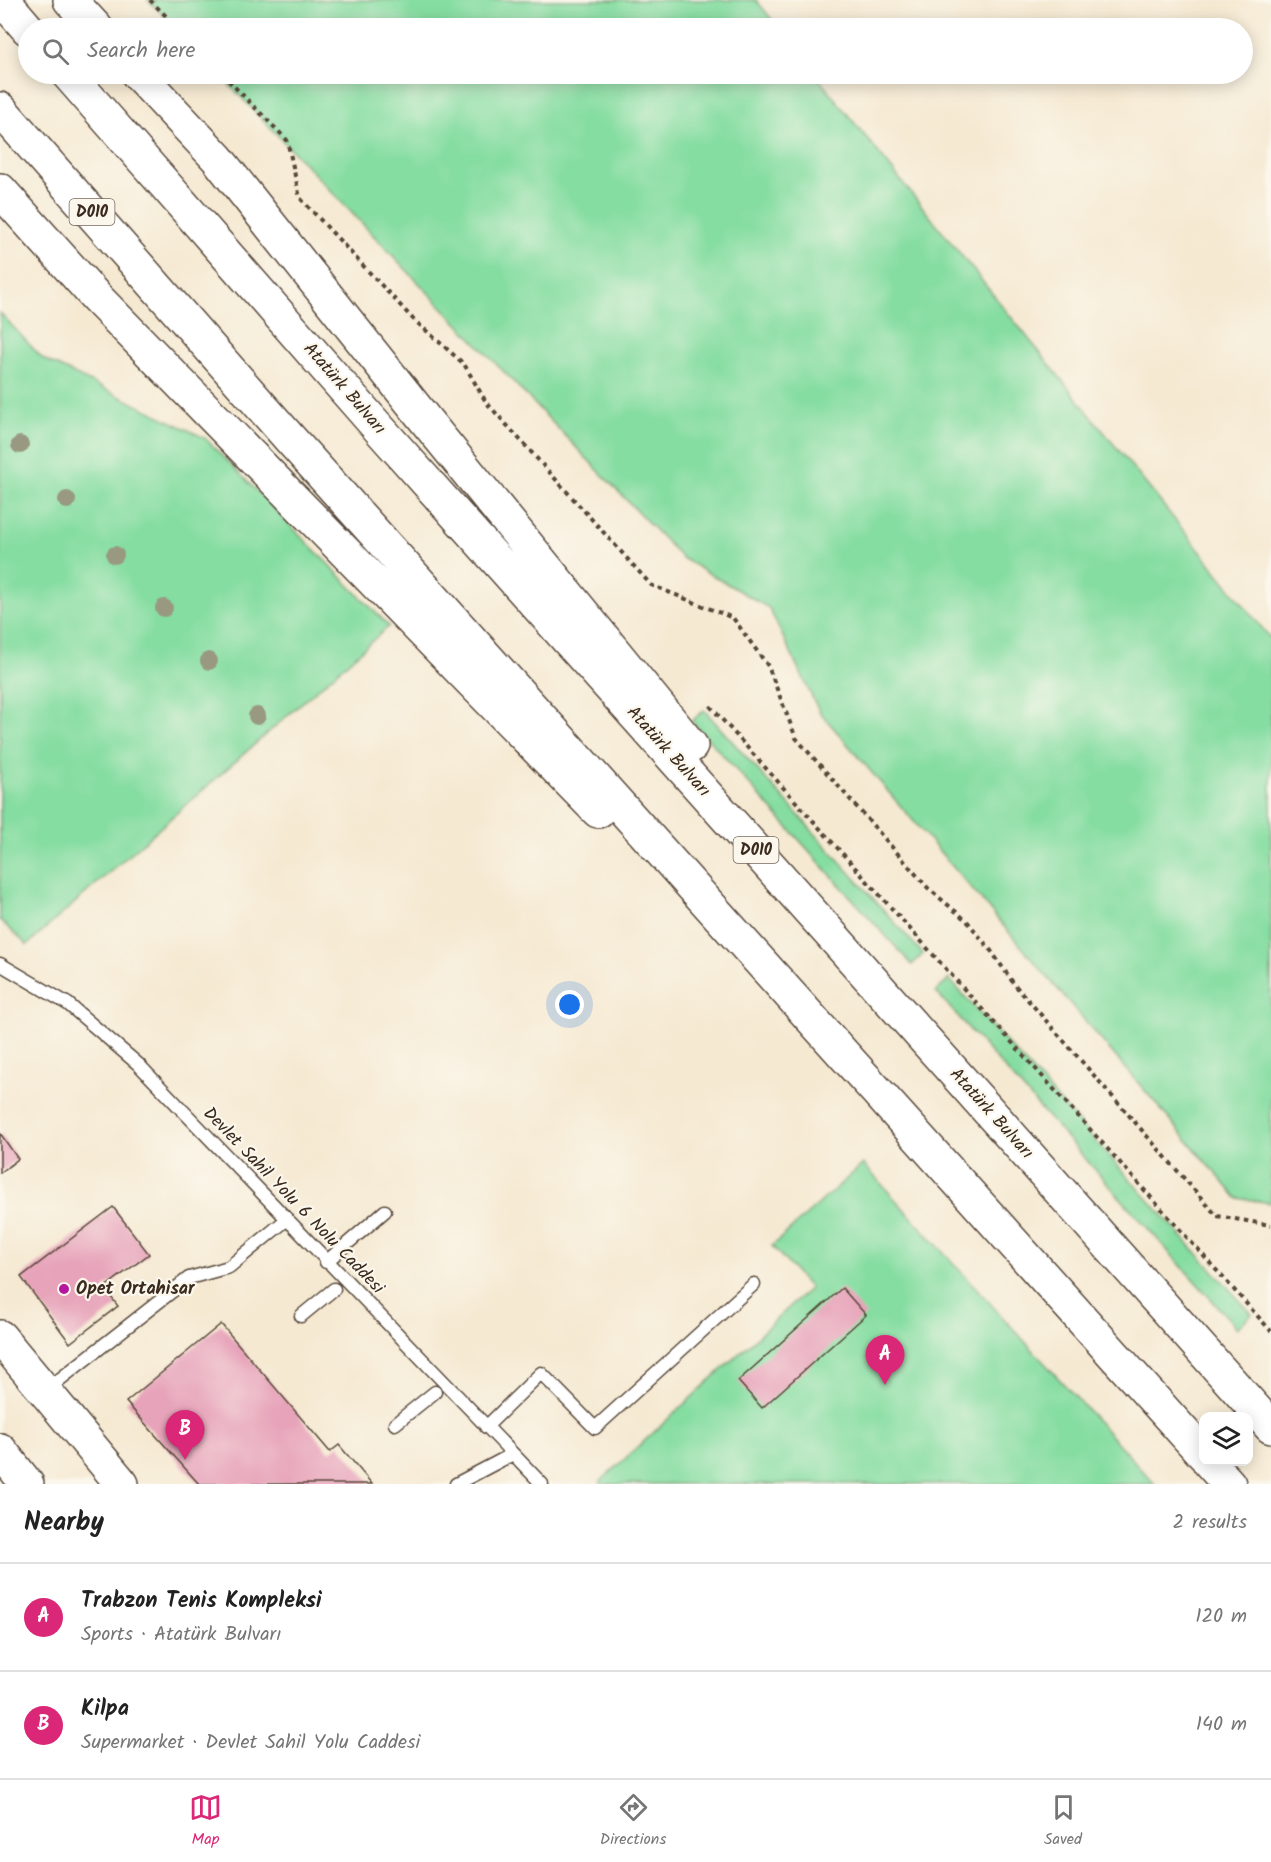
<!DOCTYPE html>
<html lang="en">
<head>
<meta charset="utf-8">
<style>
	:root { --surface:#fff; --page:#f2f2f2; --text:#222; --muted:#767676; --line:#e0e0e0; --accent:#db2777 }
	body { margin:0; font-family:Kalam,sans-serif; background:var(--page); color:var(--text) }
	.controls { position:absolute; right:18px; bottom:18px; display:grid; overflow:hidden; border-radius:12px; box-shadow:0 3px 15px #0003 }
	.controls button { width:54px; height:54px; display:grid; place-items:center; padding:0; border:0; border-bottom:2px solid var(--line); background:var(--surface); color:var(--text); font:30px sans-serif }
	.you { position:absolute; left:570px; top:1005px; width:21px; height:21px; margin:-15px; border:4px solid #fff; border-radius:50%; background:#1a73e8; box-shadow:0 0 0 9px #1a73e833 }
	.badge { display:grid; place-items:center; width:39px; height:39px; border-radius:50%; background:var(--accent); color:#fff; font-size:20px; font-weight:700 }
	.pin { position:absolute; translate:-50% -50px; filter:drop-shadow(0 2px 3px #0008) }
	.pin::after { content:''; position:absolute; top:32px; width:21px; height:18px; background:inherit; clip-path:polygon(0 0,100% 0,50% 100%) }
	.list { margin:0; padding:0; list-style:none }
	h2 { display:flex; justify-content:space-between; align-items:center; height:78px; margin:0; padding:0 24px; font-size:26px }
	h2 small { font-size:20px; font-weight:400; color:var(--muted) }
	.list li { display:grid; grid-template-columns:39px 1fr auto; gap:18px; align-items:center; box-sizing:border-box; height:108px; padding:0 24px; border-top:2px solid var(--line) }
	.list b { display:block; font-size:22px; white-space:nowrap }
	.list p { margin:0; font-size:20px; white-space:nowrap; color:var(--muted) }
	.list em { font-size:20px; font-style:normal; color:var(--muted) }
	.icon { flex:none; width:33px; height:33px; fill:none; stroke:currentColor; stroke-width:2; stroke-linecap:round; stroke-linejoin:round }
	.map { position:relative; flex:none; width:1271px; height:1484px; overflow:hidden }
	.search { position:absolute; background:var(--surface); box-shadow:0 3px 15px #0003; left:18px; right:18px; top:18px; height:66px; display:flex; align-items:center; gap:15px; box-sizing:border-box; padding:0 21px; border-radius:33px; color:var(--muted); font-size:22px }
	.sheet { height:294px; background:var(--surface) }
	nav { display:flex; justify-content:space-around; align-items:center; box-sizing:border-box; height:84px; border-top:2px solid var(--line); background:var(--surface); font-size:16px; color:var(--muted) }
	nav a { display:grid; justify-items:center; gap:3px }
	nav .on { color:var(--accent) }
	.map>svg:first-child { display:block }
	.green { fill:#85dda1; stroke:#608460; stroke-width:1.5 }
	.building { fill:#e7a3ba }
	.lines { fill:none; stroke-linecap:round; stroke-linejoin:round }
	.lane-casing { stroke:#574739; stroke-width:15 }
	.primary-casing { stroke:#574739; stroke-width:36 }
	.highway-casing { stroke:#574739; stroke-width:36 }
	.path { stroke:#574739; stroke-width:4; stroke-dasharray:4.5 4.5; stroke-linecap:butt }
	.lane { stroke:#fff; stroke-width:12 }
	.primary { stroke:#fff; stroke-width:33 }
	.highway { stroke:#fff; stroke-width:33 }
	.tree { fill:#999981 }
	.poi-dot { fill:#b5179e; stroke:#fbf7ec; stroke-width:2 }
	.labels { text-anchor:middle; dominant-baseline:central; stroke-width:4.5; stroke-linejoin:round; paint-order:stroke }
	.shield { fill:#fbf7ec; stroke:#75685c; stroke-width:1.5 }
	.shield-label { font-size:16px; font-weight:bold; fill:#3b2a1e }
	.street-label { font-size:18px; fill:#3b2a1e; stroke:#fbf7ec }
	.poi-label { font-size:18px; font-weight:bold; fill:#3b2a1e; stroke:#fbf7ec; text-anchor:start }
</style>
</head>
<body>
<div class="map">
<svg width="1271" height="1484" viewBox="0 0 1271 1484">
	<rect width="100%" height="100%" fill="#fbf7ec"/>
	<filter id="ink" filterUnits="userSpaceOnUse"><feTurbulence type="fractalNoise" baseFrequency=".0167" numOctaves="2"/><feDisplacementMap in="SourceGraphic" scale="12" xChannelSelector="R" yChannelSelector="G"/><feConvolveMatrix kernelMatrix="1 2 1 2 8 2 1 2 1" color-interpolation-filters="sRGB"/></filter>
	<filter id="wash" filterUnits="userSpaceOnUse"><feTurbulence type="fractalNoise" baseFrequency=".008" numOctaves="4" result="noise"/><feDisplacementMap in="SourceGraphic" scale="24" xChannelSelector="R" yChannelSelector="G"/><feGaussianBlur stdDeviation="1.35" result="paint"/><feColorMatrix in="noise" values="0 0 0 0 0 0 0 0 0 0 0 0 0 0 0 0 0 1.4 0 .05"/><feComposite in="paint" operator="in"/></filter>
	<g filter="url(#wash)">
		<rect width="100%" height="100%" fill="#f5e9d2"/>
		<path class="green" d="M148 0H756L779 28H176Z
			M219 74H815L1271 639V1203L1237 1198 819 711 769 608 682 558Z
			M0 313 43 359 205 438 389 626 27 945 0 920Z
			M704 710 923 954 912 965 692 721Z
			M949 979 1252 1314 1237 1328 936 992Z
			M863 1164 1155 1484H602L600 1482 810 1288 772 1246Z"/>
		<g id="blocks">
			<path class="building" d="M0 1133 18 1159 0 1173Z
				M113 1207 149 1254 104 1288 118 1306 70 1343 21 1277Z
				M842 1288 866 1315 762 1408 738 1381Z
				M221 1324 330 1452 339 1445 372 1484H199L126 1402Z"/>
		</g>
	</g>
	<g filter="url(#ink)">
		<use href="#blocks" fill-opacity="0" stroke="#574739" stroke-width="1.5"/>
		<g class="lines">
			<g class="lane-casing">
				<path id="lane" d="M0 964 68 1004 138 1064 542 1484
					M326 1262 385 1211
					M301 1316 334 1289
					M45 1391 189 1278 229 1267 286 1220
					M395 1424 435 1392
					M486 1427 541 1373 595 1428 754 1284
					M456 1484 513 1454"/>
			</g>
			<g class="primary-casing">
				<path id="primary" d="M0 1337 122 1484
					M0 1450 27 1484"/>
			</g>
			<g class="highway-casing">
				<path id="highway" d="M3 0 28 29
					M70 0 96 28
					M68 74 375 424 1271 1427
					M138 74 217 158 427 422 691 746
					M0 109 291 440 1204 1455
					M0 190 97 298 598 811
					M1209 1462 1229 1484"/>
			</g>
			<path class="path" d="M150 0 178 28
				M222 74 287 140 300 198 412 318 464 364 486 402 651 585 733 618 768 666 796 738 928 888 967 921 992 952 1014 984 1217 1216 1271 1225
				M710 706 1271 1331"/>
			<use href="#lane" class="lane"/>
			<use href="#primary" class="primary"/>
			<use href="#highway" class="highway"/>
		</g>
		<g class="tree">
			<circle cx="20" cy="445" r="9"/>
			<circle cx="67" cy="500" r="9"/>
			<circle cx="115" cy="555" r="9"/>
			<circle cx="164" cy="608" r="9"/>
			<circle cx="209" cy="661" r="9"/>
			<circle cx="257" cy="716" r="9"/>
		</g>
	</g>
	<circle class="poi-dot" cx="64" cy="1289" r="6"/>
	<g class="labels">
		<g class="shield">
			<rect x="69.5" y="199" width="45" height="26" rx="4.5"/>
			<rect x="733.5" y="837" width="45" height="26" rx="4.5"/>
		</g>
		<g class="shield-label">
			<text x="92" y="212">D010</text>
			<text x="756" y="850">D010</text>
		</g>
		<g class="street-label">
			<text transform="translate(344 389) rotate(49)">Atatürk Bulvarı</text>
			<text transform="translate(668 752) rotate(48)">Atatürk Bulvarı</text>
			<text transform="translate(991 1114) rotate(48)">Atatürk Bulvarı</text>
			<text transform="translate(293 1201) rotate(46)">Devlet Sahil Yolu 6 Nolu Caddesi</text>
		</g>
		<g class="poi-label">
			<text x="76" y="1289">Opet Ortahisar</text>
		</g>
	</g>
</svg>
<div class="controls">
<button><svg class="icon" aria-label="layers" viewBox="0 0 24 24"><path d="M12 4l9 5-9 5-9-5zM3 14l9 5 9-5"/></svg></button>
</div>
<div class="you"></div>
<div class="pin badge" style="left:885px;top:1385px">A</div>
<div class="pin badge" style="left:185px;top:1460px">B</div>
<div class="search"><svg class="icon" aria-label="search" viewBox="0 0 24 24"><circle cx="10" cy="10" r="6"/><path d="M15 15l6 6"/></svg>Search here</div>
</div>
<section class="sheet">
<h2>Nearby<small>2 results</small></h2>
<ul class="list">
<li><span class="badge">A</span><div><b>Trabzon Tenis Kompleksi</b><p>Sports · Atatürk Bulvarı</p></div><em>120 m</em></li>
<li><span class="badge">B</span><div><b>Kilpa</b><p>Supermarket · Devlet Sahil Yolu Caddesi</p></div><em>140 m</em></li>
</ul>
</section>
<nav>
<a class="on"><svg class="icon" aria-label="map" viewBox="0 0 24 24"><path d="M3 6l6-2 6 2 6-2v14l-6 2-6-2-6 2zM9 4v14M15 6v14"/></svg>Map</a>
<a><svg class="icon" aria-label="directions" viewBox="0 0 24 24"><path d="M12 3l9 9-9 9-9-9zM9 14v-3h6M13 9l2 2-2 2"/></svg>Directions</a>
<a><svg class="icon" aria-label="saved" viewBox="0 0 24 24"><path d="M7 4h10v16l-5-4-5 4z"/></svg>Saved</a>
</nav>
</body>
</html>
